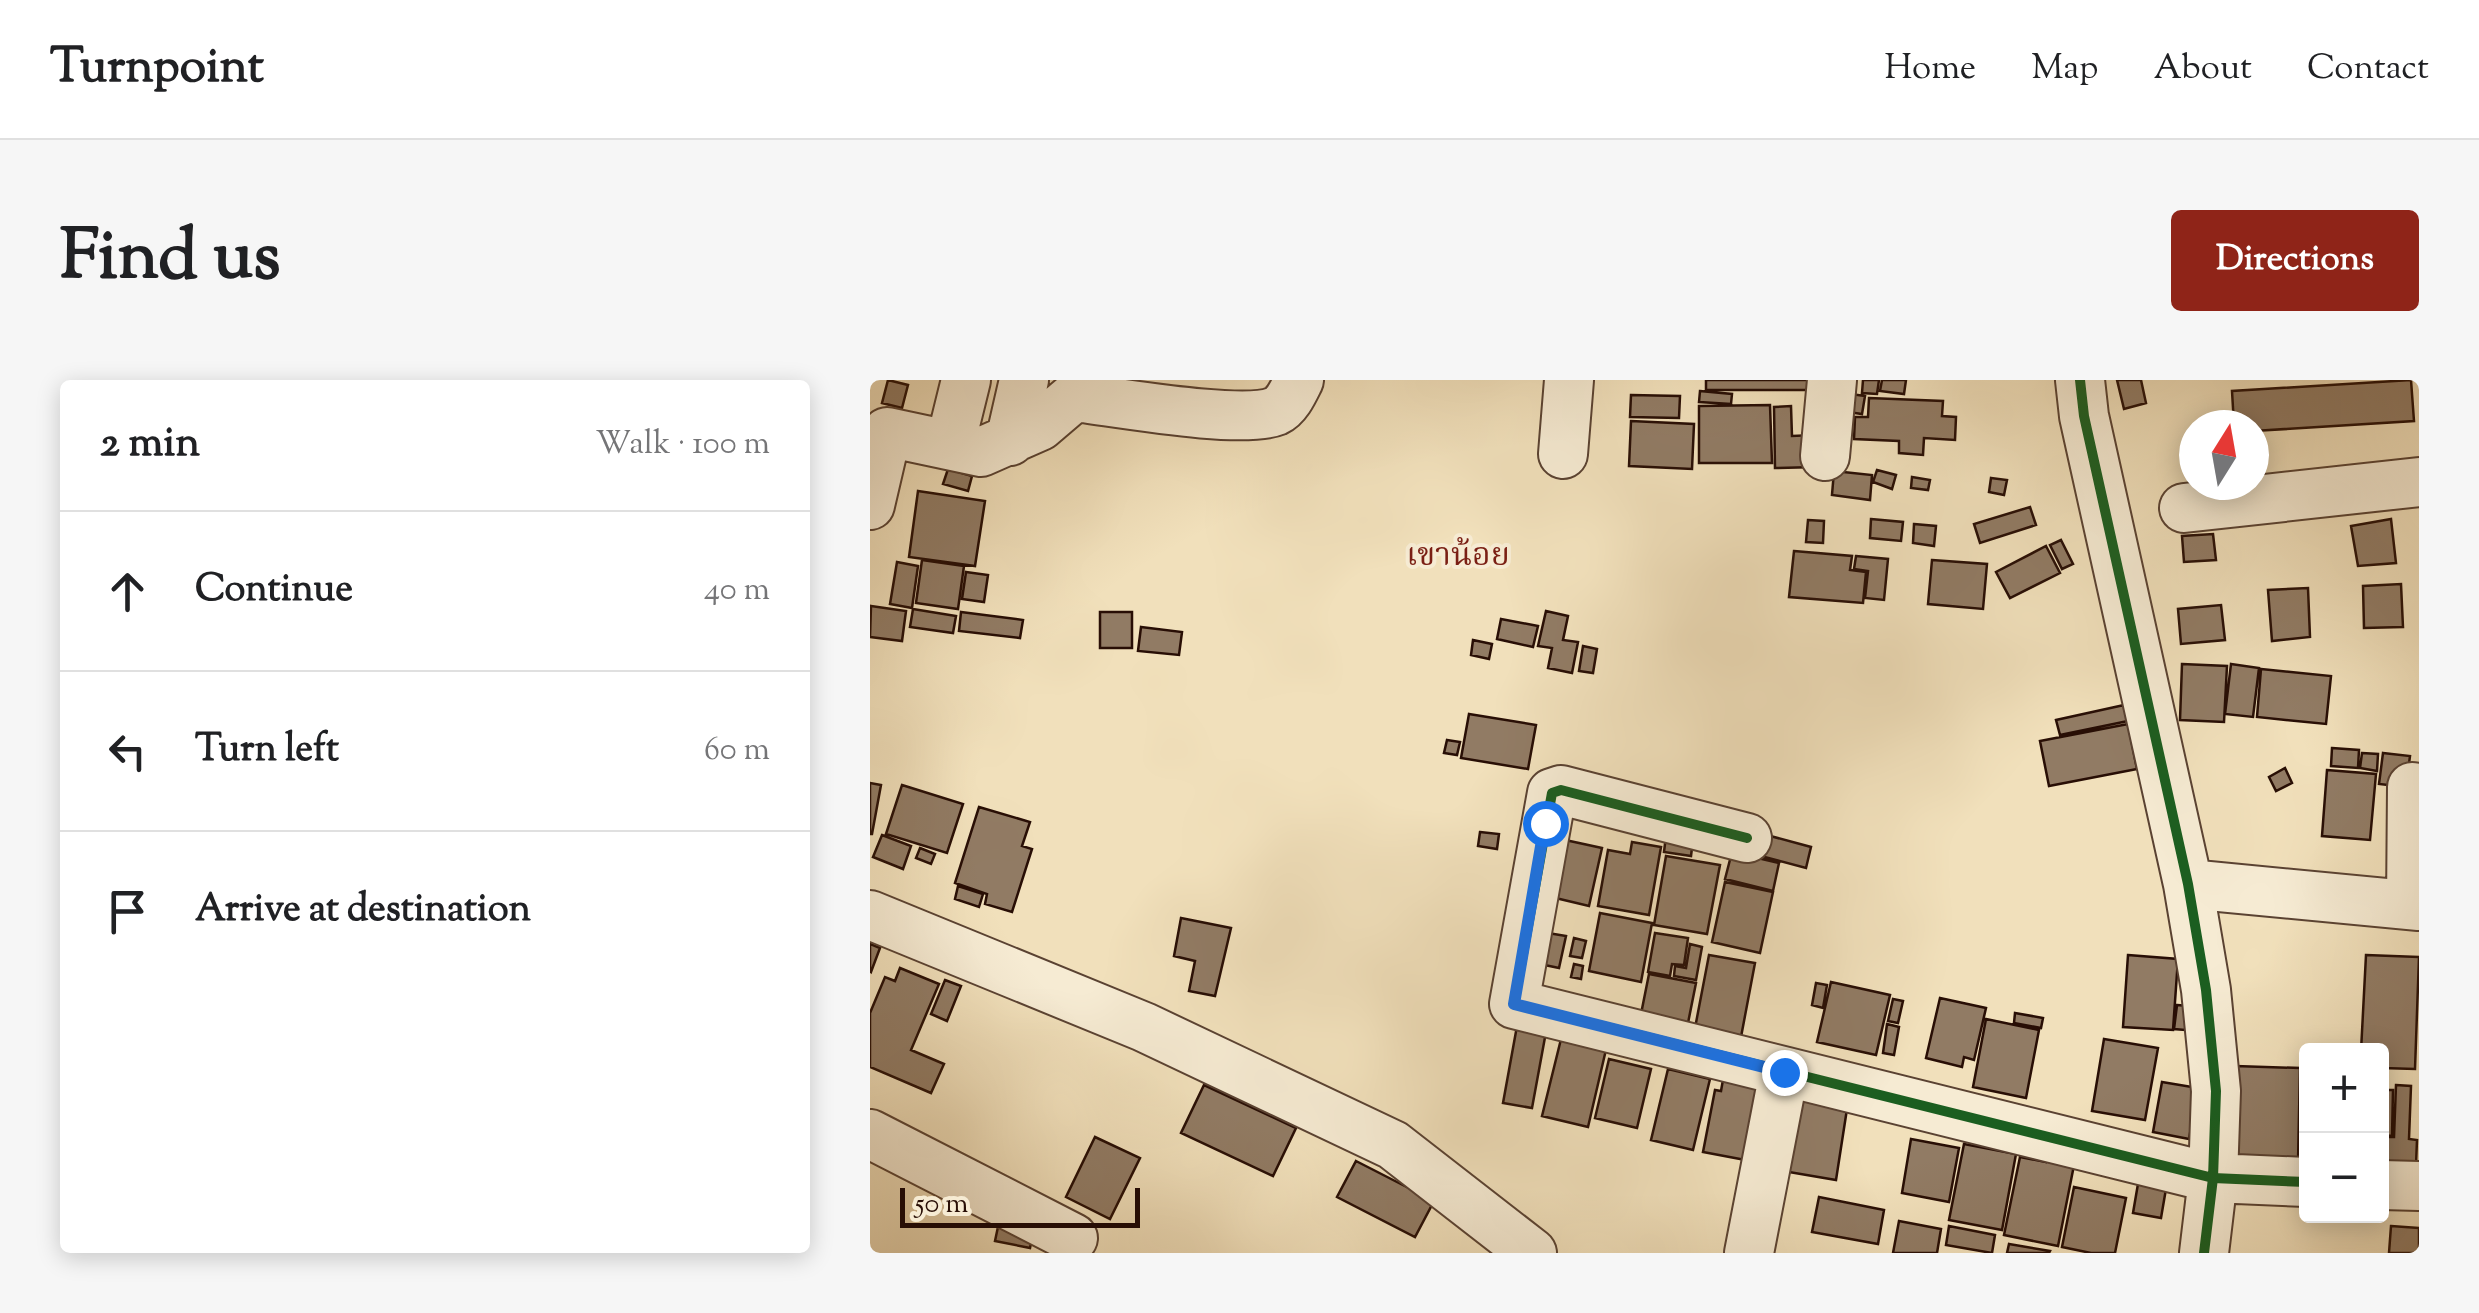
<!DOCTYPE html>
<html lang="en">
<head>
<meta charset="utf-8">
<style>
	:root { --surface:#fff; --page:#f6f6f6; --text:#202124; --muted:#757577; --line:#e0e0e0; --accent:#8f2418 }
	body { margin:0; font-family:"Sorts Mill Goudy","Noto Serif Thai",serif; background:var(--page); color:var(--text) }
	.controls { position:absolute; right:30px; bottom:30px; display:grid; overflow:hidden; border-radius:10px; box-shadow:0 5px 25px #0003 }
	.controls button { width:90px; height:90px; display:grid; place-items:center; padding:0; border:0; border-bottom:2px solid var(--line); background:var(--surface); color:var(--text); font:50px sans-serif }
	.compass { position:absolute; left:1309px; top:30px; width:90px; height:90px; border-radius:50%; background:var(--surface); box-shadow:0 5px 25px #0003; rotate:11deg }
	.scale { position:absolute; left:30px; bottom:25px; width:240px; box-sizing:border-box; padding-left:10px; border:5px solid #280e05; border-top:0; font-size:28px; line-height:35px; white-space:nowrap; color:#280e05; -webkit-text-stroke:8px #f6ebd3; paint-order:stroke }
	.stop { position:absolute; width:30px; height:30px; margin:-22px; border:8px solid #1a73e8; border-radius:50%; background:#fff }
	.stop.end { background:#1a73e8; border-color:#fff; box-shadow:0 2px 10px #0008 }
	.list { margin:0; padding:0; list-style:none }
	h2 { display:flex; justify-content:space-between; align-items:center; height:130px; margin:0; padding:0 40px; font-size:42px }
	h2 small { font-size:32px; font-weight:400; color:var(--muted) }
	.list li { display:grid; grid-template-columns:65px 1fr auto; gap:30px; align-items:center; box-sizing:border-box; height:160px; padding:0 40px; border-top:2px solid var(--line) }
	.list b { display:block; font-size:38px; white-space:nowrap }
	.list em { font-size:32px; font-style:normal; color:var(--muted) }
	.icon { flex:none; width:55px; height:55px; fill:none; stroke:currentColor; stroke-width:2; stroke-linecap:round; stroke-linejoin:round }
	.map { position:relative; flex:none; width:1549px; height:873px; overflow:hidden; border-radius:10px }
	header { display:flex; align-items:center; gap:60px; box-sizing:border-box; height:140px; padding:0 50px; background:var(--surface); border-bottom:2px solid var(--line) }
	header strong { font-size:48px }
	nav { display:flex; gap:55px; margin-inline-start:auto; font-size:35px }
	.intro { display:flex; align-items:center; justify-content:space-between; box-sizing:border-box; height:240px; padding:0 60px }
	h1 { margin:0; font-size:70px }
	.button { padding:25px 45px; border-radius:10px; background:var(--accent); color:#fff; font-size:35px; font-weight:700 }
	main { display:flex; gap:60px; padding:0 60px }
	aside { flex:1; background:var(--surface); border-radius:10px; box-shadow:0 5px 25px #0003 }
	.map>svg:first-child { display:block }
	.building { fill:#917b64; stroke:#280e05; stroke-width:2.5 }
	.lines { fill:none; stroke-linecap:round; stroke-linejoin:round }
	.minor-casing { stroke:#5a4232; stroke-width:52 }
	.minor { stroke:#f6ebd3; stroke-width:48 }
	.cycleway-casing { stroke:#f6ebd3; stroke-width:16 }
	.cycleway { stroke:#1b5e20; stroke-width:10 }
	.route { stroke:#1a73e8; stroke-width:12 }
	.labels { text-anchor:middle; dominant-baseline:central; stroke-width:8; stroke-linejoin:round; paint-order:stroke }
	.neighbourhood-label { font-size:32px; fill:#7a1f14; stroke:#f6ebd3 }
</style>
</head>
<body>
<header>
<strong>Turnpoint</strong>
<nav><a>Home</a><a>Map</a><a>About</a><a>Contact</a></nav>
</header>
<div class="intro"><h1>Find us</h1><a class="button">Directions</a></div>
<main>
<aside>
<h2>2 min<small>Walk · 100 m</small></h2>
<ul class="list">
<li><svg class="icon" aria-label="ahead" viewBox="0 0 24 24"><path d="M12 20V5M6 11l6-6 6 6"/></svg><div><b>Continue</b></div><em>40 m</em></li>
<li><svg class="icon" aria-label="left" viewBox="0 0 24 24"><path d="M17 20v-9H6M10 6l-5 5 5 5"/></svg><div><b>Turn left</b></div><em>60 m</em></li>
<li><svg class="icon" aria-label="arrive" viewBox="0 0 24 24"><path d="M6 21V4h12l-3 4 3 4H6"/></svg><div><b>Arrive at destination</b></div></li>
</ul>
</aside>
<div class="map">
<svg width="1549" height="873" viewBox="0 0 1549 873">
	<rect width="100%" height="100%" fill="#f1e0bb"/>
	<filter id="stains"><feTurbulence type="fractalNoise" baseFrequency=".002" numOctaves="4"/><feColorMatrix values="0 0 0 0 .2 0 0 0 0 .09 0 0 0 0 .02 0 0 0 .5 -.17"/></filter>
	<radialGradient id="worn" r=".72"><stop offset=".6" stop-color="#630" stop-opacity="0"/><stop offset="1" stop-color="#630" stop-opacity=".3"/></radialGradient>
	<path class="building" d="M18 0 38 5 32 28 12 23Z
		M836 0H950V10H836Z
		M993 0H1009L1007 14 992 13Z
		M1012 0H1036L1034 14 1010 11Z
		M1247 0H1271L1276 23 1254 29Z
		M1541 0 1544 41 1384 51V45H1364L1362 11Z
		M830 11 862 14 861 24 829 22Z
		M974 13 995 16 992 34 971 31Z
		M761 15 810 16 809 38 760 37Z
		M999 18 1073 21 1072 36 1086 37 1085 60 1054 58 1053 75 1029 73V61L984 59 985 37H998Z
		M900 25 902 83H829V26Z
		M921 26 922 56 945 55 946 87 905 88 904 27Z
		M761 41 824 44 822 89 759 86Z
		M78 89 102 96 98 111 73 104Z
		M1007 90 1026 95 1022 109 1003 102Z
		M964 91 1002 95 1000 120 962 115Z
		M1042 97 1060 100 1058 110 1041 108Z
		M1121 98 1137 100 1134 115 1119 112Z
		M48 111 115 121 105 186 39 177Z
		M1160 127 1166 145 1110 163 1104 144Z
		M1001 139 1033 142 1031 161 1000 158Z
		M1521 139 1526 183 1488 186 1481 146Z
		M938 140 954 141 953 163 936 162Z
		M1044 144 1066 146 1064 166 1043 163Z
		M1343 154 1346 180 1314 182 1312 156Z
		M1191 160 1203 184 1192 189 1180 165Z
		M1176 166 1190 193 1140 218 1126 192Z
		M924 171 982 176 980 190 996 192 993 223 919 217Z
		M986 176 1018 179 1014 220 995 218 998 191 984 189Z
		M52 180 94 186 88 229 46 223Z
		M1062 180 1117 184 1113 229 1058 224Z
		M27 182 48 186 42 228 20 224Z
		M96 192 118 195 114 222 92 219Z
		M1531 204 1533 247 1494 248 1493 206Z
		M1438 208 1440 257 1402 261 1398 210Z
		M1351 225 1355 260 1311 264 1308 229Z
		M1 226 36 231 32 261 0 257Z
		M43 229 86 236 83 253 40 247Z
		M676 231 698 236 693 260 708 262 702 293 678 288 682 268 668 266Z
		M91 232 153 240 150 258 89 251Z
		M230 232H262V268H230Z
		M631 239 668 246 663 267 627 259Z
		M271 247 312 252 309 275 268 271Z
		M603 260 622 264 619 279 601 275Z
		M713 266 727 269 723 293 709 291Z
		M1312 284 1357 286 1354 342 1310 340Z
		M1361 284 1389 288 1383 337 1355 334Z
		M1391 289 1461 296 1456 344 1387 337Z
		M1254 325 1258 341 1190 355 1186 340Z
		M599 334 666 345 658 389 591 378Z
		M1258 344 1267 389 1179 406 1170 361Z
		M577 360 590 362 587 375 574 373Z
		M1462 368 1489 370 1488 388 1461 386Z
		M1492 373 1508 374 1507 391 1490 388Z
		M1513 373 1540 376 1536 407 1509 404Z
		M1415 388 1422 403 1406 411 1399 397Z
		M1457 390 1506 394 1500 460 1452 456Z
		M0 403 11 405 2 454H0Z
		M32 405 93 424 77 473 16 454Z
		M109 427 160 442 152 466 162 469 142 532 115 524 117 514 85 503Z
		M610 452 629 454 627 469 608 466Z
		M893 454 941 467 936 488 887 475Z
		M12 455 41 466 33 489 3 477Z
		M796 456 823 460 821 476 794 472Z
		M686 458 732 468 719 526 673 515Z
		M762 462 791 467 779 535 728 526 738 470 760 474Z
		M50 468 65 474 61 484 46 478Z
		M862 472 909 483 903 511 855 499Z
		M796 476 850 485 837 554 784 545Z
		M855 502 903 512 890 573 842 562Z
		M88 506 113 514 109 527 85 519Z
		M730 533 782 543 771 602 719 591Z
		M311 538 361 548 345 616 319 611 325 581 304 576Z
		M672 552 696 556 689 588 665 583Z
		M785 553 818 558 814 585 802 584 800 596 778 592Z
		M704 558 716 561 712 578 700 576Z
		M0 564 10 568 1 592 0 591Z
		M820 564 832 567 826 600 804 596 805 586 816 588Z
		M839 575 885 583 871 657 825 648Z
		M1258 575 1308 579 1303 650 1253 647Z
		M1496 575 1549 577 1545 689 1512 688V671H1491Z
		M704 584 713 586 711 599 701 597Z
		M30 588 69 604 41 670 74 684 61 713 0 687V633L15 597 25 601Z
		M779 594 826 603 817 648 770 639Z
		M75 600 91 606 77 641 61 634Z
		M961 602 1020 615 1006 675 947 662Z
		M946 603 957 605 953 628 942 625Z
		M1070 618 1116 628 1104 680 1094 677 1092 687 1056 678Z
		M1023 619 1033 621 1028 643 1018 641Z
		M1307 625 1318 626 1315 650 1304 649Z
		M1145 633 1173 638 1171 648 1144 643Z
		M649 635 678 641 662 728 633 723Z
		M1116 639 1169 650 1156 718 1103 707Z
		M1017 644 1029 647 1024 675 1013 673Z
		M693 651 738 661 718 747 672 736Z
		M1234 659 1288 668 1275 740 1222 731Z
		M739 679 781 689 767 748 725 738Z
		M1365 686 1430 688 1428 782 1363 781Z
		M798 689 840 699 823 770 781 760Z
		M854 694 901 702 886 782 833 772 845 710 851 711Z
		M1435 695H1436V737H1432Z
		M1292 702 1328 708 1319 759 1283 752Z
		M334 705 426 748 403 796 311 753Z
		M1526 705 1541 706 1539 759 1547 760 1546 785 1512 784 1513 757H1524Z
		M926 708 979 716 966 800 913 791Z
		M1512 710H1523L1522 756 1512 755Z
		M225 757 270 778 240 839 196 817Z
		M1041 759 1089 768 1079 822 1032 813Z
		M1094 764 1146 774 1132 850 1079 840Z
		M1179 764 1207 770 1188 866 1134 855 1150 777 1176 782Z
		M486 781 564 821 545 857 467 817Z
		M1269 798 1297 803 1291 838 1263 833Z
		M1204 807 1256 818 1245 873H1221L1192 867Z
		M949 817 1014 830 1008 864 942 852Z
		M1029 841 1071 849 1067 873H1023Z
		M129 842 164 849 160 868 125 861Z
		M1079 846 1125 855 1122 873 1076 865Z
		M1521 846 1549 848V873H1519Z
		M1139 864 1180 871 1179 873H1137Z"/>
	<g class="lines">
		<g class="minor-casing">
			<path id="minor" d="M1210 0 1214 36 1318 504 1336 610 1346 711 1343 798 1334 873
				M140 61 154 0
				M80 65 96 0
				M693 74 699 0
				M955 76 962 0
				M0 125 17 52 111 72 170 46 204 17C246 22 372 45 406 31 417 26 424 10 429 0
				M1314 128 1549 102
				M877 458 691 410 682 413 644 624 1343 798 1436 802
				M1318 504 1549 526
				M1541 525 1542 407 1549 408
				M0 535 274 647 523 765 662 873
				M0 754 203 858
				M1512 805 1549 806
				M879 873 914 692"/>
		</g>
		<use href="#minor" class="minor"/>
		<g class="cycleway-casing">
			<path id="cycleway" d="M1210 0 1214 36 1318 504 1336 610 1346 711 1343 798 1334 873
				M877 458 691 410 682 413 644 624 1343 798 1436 802"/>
		</g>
		<use href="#cycleway" class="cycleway"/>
	</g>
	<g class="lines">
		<path class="route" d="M675 443 644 624 914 692"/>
	</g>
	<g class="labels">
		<g class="neighbourhood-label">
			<text x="588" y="177">เขาน้อย</text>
		</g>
	</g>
	<rect width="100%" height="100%" filter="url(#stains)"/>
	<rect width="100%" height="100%" fill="url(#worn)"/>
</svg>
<div class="controls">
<button>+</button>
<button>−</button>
</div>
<svg class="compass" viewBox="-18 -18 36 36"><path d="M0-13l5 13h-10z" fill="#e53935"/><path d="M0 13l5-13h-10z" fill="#757577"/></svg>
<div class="scale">50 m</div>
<div class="stop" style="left:675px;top:443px"></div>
<div class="stop end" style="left:914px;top:692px"></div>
</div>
</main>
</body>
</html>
